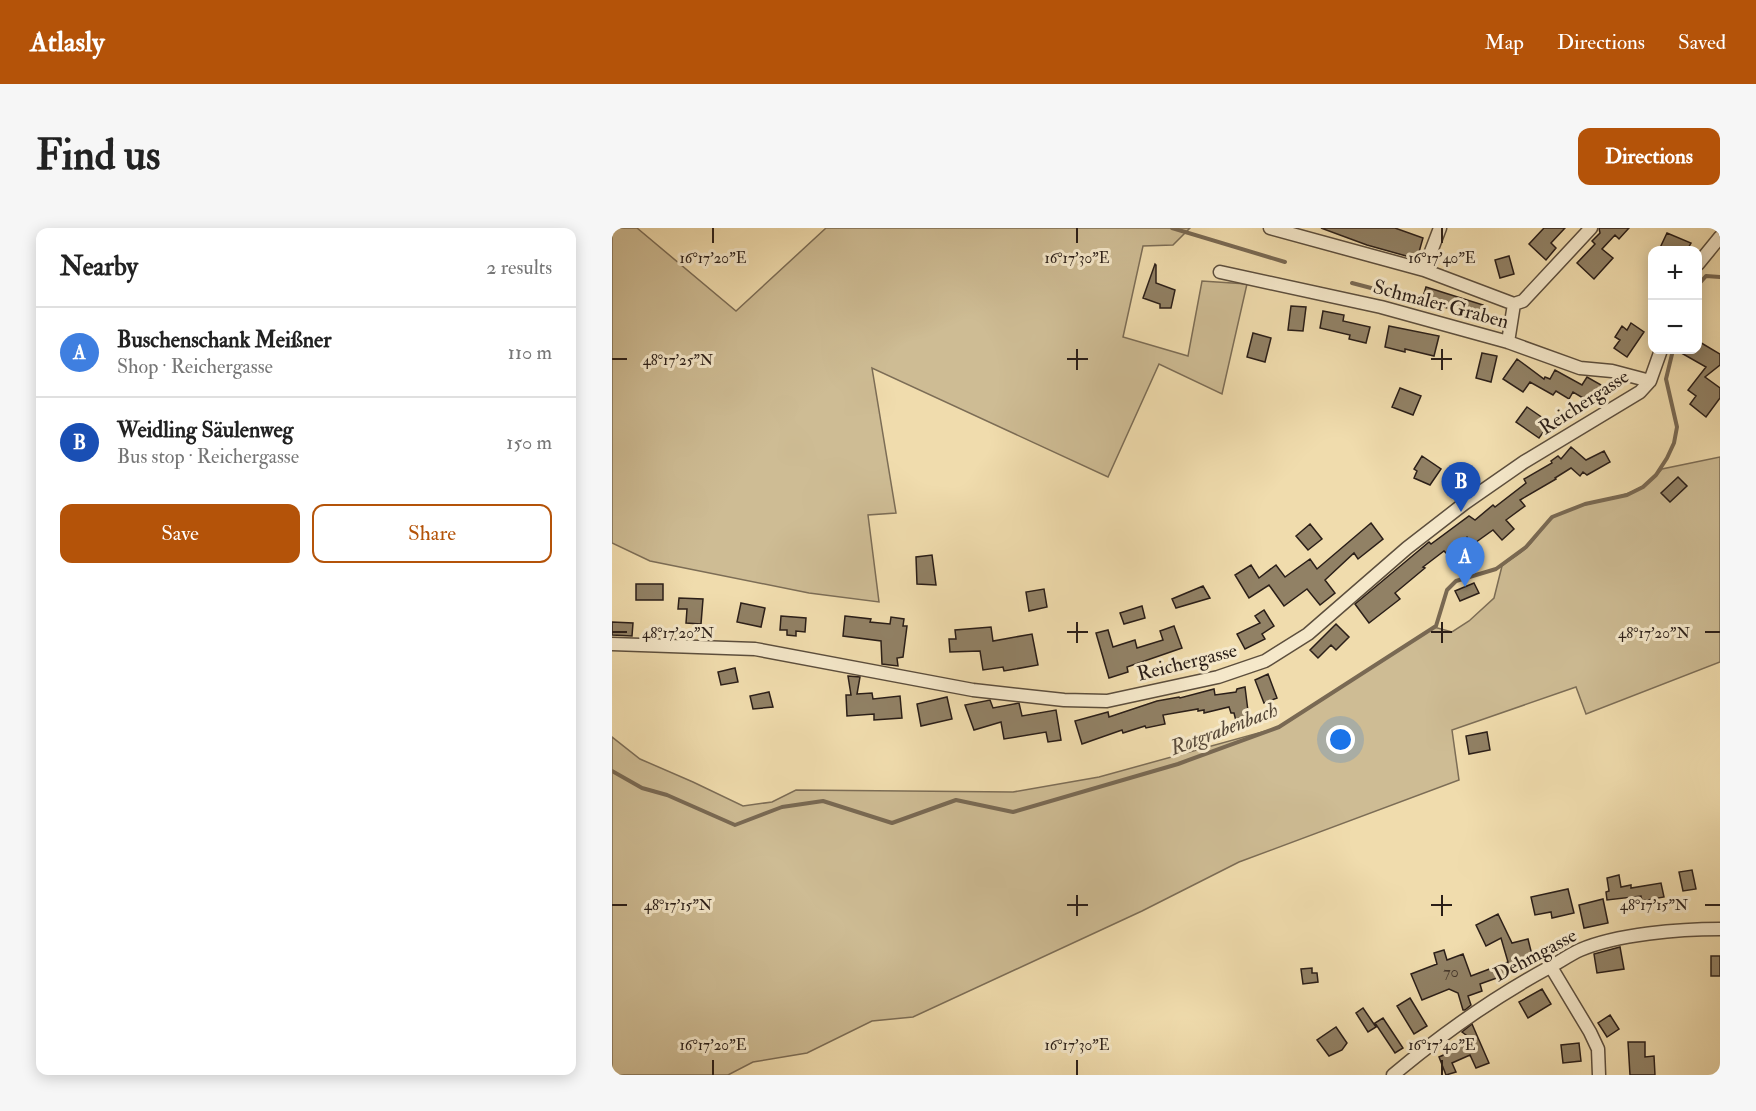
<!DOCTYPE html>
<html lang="en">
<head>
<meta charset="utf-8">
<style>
	:root { --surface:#fff; --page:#f6f6f6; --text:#222; --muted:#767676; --line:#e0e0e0; --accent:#b45309 }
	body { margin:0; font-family:"IM FELL Double Pica",serif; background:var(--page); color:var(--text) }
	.controls { position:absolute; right:18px; top:18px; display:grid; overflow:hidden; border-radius:12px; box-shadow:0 3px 15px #0003 }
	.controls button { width:54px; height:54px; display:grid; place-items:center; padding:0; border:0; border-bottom:2px solid var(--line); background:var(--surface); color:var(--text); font:30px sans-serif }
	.you { position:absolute; left:729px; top:512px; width:21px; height:21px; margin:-15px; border:4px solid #fff; border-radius:50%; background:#1a73e8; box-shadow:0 0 0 9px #1a73e833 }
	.badge { display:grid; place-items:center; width:39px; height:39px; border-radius:50%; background:var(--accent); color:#fff; font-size:20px; font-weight:700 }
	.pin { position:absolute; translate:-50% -50px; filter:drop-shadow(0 2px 3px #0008) }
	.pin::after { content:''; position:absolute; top:32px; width:21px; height:18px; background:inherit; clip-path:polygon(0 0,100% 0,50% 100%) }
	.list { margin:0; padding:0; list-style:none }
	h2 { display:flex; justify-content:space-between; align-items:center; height:78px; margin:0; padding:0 24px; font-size:26px }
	h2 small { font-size:20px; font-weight:400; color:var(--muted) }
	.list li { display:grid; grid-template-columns:39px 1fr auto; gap:18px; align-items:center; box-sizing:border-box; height:90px; padding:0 24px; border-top:2px solid var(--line) }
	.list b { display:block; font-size:22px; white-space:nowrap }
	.list p { margin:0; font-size:20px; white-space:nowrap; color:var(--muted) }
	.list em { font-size:20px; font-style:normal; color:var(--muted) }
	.actions { display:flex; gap:12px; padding:18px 24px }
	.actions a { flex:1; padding:14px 0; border:2px solid var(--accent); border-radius:12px; text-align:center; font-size:21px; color:var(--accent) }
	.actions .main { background:var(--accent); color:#fff }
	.map { position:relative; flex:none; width:1108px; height:847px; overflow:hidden; border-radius:12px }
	header { display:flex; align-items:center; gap:36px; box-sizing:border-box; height:84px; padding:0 30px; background:var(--accent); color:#fff }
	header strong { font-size:28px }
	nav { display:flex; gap:33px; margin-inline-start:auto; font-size:21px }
	.intro { display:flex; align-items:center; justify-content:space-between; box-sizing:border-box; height:144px; padding:0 36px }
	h1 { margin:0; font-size:42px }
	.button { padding:15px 27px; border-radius:12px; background:var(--accent); color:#fff; font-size:21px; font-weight:700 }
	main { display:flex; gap:36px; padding:0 36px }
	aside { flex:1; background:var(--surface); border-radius:12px; box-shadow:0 3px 15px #0003 }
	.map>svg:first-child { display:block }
	.green { fill:#cebc94; stroke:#7c6d56; stroke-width:1.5 }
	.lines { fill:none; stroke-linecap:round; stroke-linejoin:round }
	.stream { stroke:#796953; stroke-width:4 }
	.building { fill:#918165; stroke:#2a1e18; stroke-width:1.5 }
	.minor-casing { stroke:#5c4e3d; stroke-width:15 }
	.minor { stroke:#f5e8ca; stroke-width:12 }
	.ticks { fill:none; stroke:#2a1e18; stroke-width:2 }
	.labels { text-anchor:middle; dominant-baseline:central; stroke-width:6; stroke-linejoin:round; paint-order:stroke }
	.number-label { font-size:16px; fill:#44372b }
	.street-label { font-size:20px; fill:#2a1e18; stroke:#f5e8ca }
	.water-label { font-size:21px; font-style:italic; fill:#584a3a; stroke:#f5e8ca }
	.ticks-label { font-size:15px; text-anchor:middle; fill:#2a1e18; stroke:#f5e8ca; stroke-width:6; stroke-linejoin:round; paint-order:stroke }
</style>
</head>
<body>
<header>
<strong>Atlasly</strong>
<nav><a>Map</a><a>Directions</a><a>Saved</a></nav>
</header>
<div class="intro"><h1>Find us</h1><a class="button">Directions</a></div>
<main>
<aside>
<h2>Nearby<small>2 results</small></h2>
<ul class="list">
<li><span class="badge" style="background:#3f7fe0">A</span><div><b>Buschenschank Meißner</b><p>Shop · Reichergasse</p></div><em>110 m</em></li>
<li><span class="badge" style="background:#1a4fb4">B</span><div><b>Weidling Säulenweg</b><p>Bus stop · Reichergasse</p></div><em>150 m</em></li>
</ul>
<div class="actions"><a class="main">Save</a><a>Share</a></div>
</aside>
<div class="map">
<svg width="1108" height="847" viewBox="0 0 1108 847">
	<rect width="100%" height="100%" fill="#f0dcad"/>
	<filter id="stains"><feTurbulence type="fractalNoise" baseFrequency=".00333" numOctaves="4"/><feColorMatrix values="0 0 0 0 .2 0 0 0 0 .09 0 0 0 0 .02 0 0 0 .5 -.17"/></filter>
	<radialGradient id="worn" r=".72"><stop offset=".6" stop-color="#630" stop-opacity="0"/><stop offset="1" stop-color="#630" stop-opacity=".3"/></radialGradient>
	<path class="green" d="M0 0H25L124 83 214 0H578L561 17 531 18 511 109 576 128 590 53 635 56 610 166 547 136 496 249 260 140 284 285 256 287 267 374 197 365 38 333 0 315Z
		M1108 229V434L974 486 964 459 840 502 847 552 627 634 530 683 301 789 260 793 195 825 141 834 116 847H0V509L28 531 81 554 131 578 160 574 184 562 401 564 487 549 668 499 822 399 840 404 857 393 882 370 890 338C898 331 909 326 916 318 926 309 933 293 945 287 980 269 1025 275 1050 241Z"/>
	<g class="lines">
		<path class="stream" d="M560 0 673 34
			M740 55 801 71
			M1086 57 1094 48 1108 49
			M0 543 30 560 55 567 123 597 170 579 211 573 280 595 344 572 401 584 566 536 667 499 824 398 835 362 844 353 884 341 914 319 940 289 973 276 1015 267 1031 259 1044 247 1055 230 1062 215 1065 199 1054 151 1061 122"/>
	</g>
	<path class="building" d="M709 0H783L811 10 805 31 755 17Z
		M932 0H953L939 15 944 20 934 32 917 16Z
		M987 0H1017L1007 11 1003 7 990 21 1001 30 982 51 965 35 983 16 980 13 988 5Z
		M1055 5 1079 15 1075 22H1047Z
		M897 28 902 46 888 50 883 32Z
		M543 36 544 37V55L563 62 559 80H548V76L531 70Z
		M814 59 871 77 867 90 810 72Z
		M679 78 694 79 691 103 676 102Z
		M711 83 732 87 731 93 758 99 754 115 737 111 738 107 708 100Z
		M1019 95 1032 104 1015 129 1002 120 1008 112 1003 109 1010 98 1015 102Z
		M777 98 827 108 822 128 793 121V124L773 119Z
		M641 105 659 110 653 134 635 129Z
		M1086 113 1108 126V137L1093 149 1108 160V170L1094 189 1078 176 1084 168 1076 162 1094 139 1064 122H1086Z
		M870 125 885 128 879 154 864 150Z
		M905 131 932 151 933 149 938 151 943 142 970 157 975 149 998 162 990 175 978 169 976 173 961 164 957 171 944 163 941 167 918 154 911 164 891 151Z
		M788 160 809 168 801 187 780 179Z
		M915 179 938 195 927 210 904 194Z
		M959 219 974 232 992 223 998 234 975 247 971 244 968 248 959 240 943 250 944 251 908 272 913 278 894 292 902 301 890 312 881 302 860 317 855 309 834 325 832 323 811 339 813 340 783 365 788 371 757 395 743 376 817 314 819 316 857 288 863 292 881 277 883 279 914 255 912 251 940 235 939 233 946 228 949 231Z
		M810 228 829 241 818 257 802 250 805 243 802 241Z
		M1066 249 1075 258 1058 274 1049 265Z
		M759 295 771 311 746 331 742 325 713 352 723 365 708 377 695 361 672 378 657 357 637 370 623 347 639 337 647 350 664 337 673 349 698 331 705 341Z
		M698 296 710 311 696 322 684 308Z
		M320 327 324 357 305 356 304 329Z
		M862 355 867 365 848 373 843 363Z
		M24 356H51V372H24Z
		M591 358 598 370 564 380 560 371Z
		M432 361 435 379 417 383 414 364Z
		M67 370 91 371 89 396 74 395 75 381H66Z
		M129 375 153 380 149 399 125 394Z
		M530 378 533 390 512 396 508 385Z
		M652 382 662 398 650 406 653 411 633 421 625 406 648 395 643 388Z
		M169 388 194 390 193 404 184 403V408L175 407V402H168Z
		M233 388 259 391 258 394 278 396 279 389 292 391 291 398H295L291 429 285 430 286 438 270 436 269 413 231 408Z
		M0 394 21 395 20 408 0 407Z
		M724 396 737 409 724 422 719 417 706 430 698 422Z
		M562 398 570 420 515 439 516 444 497 450 484 405 496 402 501 419 523 412 525 420 551 412 548 403Z
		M379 399 381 413 420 406 426 437 392 443 391 439 371 442 368 423 338 424 337 411H344L343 402Z
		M123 440 126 454 109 457 106 444Z
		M656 446 665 470 652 475 643 452Z
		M236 448 248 449 245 466 260 465 261 471 288 468 290 490 262 492V486L235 488 234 467H239Z
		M633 459 637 491 624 493 622 485H619L617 479 592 485V482L586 483V481L551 487 553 496 534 500 533 498 511 505 510 502 470 516 463 493 496 484 497 489 545 473 567 469 568 470 602 461 603 467 624 464 625 461Z
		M157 464 161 479 141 481 138 468Z
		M335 469 340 491 309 498 305 476Z
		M378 472 381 480 407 475 410 488 444 482 449 512 436 514 434 504 392 511 389 494 362 502 353 477Z
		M875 504 878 522 857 526 854 508Z
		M1080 642 1084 661 1071 663 1067 644Z
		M1007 647 1009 659 1019 657V660L1049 655 1052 669 1030 673 1029 668 995 672 994 664 997 663 995 650Z
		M956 661 962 685 940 690 939 684 923 687 919 669Z
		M991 671 996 695 972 700 967 677Z
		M886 686 900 715 916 711 921 731 912 734 914 739 907 742 868 756 870 763 856 768 859 777 853 782H851L846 765 837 761 810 772 799 746 825 736 822 725 832 722 835 732 851 726 859 748 896 734 889 710 874 718 864 697Z
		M1008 719 1012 741 985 745 982 726Z
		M1099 728H1108V748H1099Z
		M700 740V745H705L706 754 691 756 689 741Z
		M930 761 939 776 916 790 907 774Z
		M798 770 815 798 802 806 785 778Z
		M751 780 764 799 756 804 744 785Z
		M998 787 1007 801 995 809 986 795Z
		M771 790 791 820 783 825 763 795Z
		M860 796 877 835 864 840 858 827 840 835 844 844 834 847 827 829 843 822 841 817 858 810 850 804Z
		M724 799 735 815 730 822 717 828 705 812Z
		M1016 814H1033V829L1042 828 1043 847H1018Z
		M967 815 969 833 951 835 949 817Z"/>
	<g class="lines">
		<g class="minor-casing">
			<path id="minor" d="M658 0 812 42 902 76
				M1086 36 1108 9
				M812 42 828 0
				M608 44 769 79 896 114 968 140 1000 143 1038 153
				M896 114 902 76 911 73 979 0
				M0 416 143 421 361 462 452 472 495 473 606 449 653 433 696 406 795 320 853 275 912 234 1028 164 1038 153 1049 122
				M939 739 978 804 986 821 987 847
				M781 847C830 806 879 771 936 740 946 735 957 727 968 722 1005 706 1068 701 1108 701"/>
		</g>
		<use href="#minor" class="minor"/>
	</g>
	<path class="ticks" d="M101 0V15M465 0V15M830 0V15M465 121V142M830 121V142M0 131H15M455 131H476M819 131H840M465 394V415M830 394V415M0 404H15M455 404H476M819 404H840M1093 404H1108M465 667V688M830 667V688M0 677H15M455 677H476M819 677H840M1093 677H1108M101 832V847M465 832V847M830 832V847"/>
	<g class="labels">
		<g class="number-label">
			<text x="839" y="744">70</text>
		</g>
		<g class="street-label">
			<text transform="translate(829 76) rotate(15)">Schmaler Graben</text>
			<text transform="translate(972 174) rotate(-33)">Reichergasse</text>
			<text transform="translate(575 434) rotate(-14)">Reichergasse</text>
			<text transform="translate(923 727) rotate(-28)">Dehmgasse</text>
		</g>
		<g class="water-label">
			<text transform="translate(612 501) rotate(-21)">Rotgrabenbach</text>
		</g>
	</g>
	<g class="ticks-label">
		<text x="101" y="35">16°17'20"E</text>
		<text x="465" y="35">16°17'30"E</text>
		<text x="830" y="35">16°17'40"E</text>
		<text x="66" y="137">48°17'25"N</text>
		<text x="66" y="410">48°17'20"N</text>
		<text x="1042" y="410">48°17'20"N</text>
		<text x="66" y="682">48°17'15"N</text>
		<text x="1042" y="682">48°17'15"N</text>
		<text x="101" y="822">16°17'20"E</text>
		<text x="465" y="822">16°17'30"E</text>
		<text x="830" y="822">16°17'40"E</text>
	</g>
	<rect width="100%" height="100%" filter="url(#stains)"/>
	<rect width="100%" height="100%" fill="url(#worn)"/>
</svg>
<div class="controls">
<button>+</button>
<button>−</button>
</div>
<div class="you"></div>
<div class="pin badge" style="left:853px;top:359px;background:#3f7fe0">A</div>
<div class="pin badge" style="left:849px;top:284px;background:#1a4fb4">B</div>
</div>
</main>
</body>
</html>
